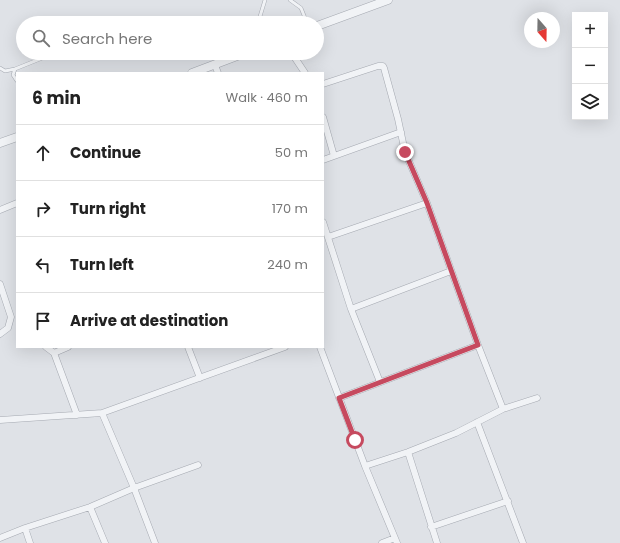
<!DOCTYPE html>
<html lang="en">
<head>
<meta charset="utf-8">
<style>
	:root { --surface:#fff; --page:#f2f2f2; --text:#222; --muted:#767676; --line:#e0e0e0 }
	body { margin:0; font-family:Poppins,sans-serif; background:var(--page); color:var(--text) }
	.controls { position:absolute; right:12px; top:12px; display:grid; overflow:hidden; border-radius:0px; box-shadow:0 4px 16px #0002 }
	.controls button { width:36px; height:36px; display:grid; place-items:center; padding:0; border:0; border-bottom:1px solid var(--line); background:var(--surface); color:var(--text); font:20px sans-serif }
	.compass { position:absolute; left:524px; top:12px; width:36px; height:36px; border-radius:50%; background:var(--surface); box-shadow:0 4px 16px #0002; rotate:160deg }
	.stop { position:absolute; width:12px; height:12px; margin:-9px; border:3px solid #c64a5f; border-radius:50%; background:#fff }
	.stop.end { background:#c64a5f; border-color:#fff; box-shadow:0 1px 4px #0008 }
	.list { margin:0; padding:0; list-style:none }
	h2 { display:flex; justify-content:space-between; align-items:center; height:52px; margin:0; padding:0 16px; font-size:17px }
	h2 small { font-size:13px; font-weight:400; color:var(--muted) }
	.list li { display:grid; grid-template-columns:26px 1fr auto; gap:12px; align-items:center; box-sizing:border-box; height:56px; padding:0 16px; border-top:1px solid var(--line) }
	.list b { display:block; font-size:15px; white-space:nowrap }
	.list em { font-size:13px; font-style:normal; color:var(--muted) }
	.icon { flex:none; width:22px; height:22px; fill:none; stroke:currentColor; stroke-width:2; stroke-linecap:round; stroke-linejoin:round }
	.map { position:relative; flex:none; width:620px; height:543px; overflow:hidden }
	.search { position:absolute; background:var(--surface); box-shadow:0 4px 16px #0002; left:16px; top:16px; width:308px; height:44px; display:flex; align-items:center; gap:10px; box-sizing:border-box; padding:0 14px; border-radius:22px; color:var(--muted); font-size:15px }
	.panel { position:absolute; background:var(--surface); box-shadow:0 4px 16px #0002; left:16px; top:72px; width:308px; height:276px; border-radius:0px }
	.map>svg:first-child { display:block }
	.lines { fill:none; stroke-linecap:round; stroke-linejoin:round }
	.service-casing { stroke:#a5a9b1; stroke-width:4 }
	.minor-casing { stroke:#a5a9b1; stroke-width:7 }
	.tertiary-casing { stroke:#a5a9b1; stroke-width:9 }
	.service { stroke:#f1f3f6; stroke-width:3 }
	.minor { stroke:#f1f3f6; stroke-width:6 }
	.tertiary { stroke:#f1f3f6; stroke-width:8 }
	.route { stroke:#c64a5f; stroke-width:5 }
</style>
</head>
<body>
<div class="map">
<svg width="620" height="543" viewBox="0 0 620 543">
	<rect width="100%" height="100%" fill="#dfe2e7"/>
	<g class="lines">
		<g class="service-casing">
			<path id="service" d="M290 0 301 8 307 23
				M258 23 265 0
				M0 68 5 71 15 69
				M17 81 13 75 15 69 55 53"/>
		</g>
		<g class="minor-casing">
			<path id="minor" d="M289 53 295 58 305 73
				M215 65 218 73
				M323 84 378 66H383L384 68 398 119 405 152 427 203 478 345 503 409
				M323 117 334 156
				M323 160 401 132
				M0 210 17 203
				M323 222 351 309 380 382
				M328 237 427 203
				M0 284 11 317 8 328 0 334
				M351 309 451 271
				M46 347 54 353 77 415
				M188 347 200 378
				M320 347 365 466 397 543
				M54 353 68 347
				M339 398 478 345
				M0 420 102 413 285 347
				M477 422 523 543
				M408 452 437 543
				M365 466 408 452 456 433 503 409 537 398
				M90 507 105 543
				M431 527 508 501
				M25 528 30 543
				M0 538 25 528 90 507 134 488 102 413
				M155 543 134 488 198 465
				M382 543 395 538"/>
		</g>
		<g class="tertiary-casing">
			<path id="tertiary" d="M317 26 388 0
				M192 73 245 53
				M0 143 17 137"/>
		</g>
		<use href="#service" class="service"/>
		<use href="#minor" class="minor"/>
		<use href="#tertiary" class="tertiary"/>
	</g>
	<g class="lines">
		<path class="route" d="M355 440 339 398 478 345 427 203 405 152"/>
	</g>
</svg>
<div class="controls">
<button>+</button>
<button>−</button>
<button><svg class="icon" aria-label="layers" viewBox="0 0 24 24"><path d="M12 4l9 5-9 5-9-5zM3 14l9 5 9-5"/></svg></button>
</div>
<svg class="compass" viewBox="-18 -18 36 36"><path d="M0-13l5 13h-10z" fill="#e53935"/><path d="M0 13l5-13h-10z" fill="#767676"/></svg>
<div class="stop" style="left:355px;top:440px"></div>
<div class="stop end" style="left:405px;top:152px"></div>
<div class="search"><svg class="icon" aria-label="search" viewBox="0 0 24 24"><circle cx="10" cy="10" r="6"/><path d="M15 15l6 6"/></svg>Search here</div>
<section class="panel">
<h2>6 min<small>Walk · 460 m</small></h2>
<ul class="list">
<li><svg class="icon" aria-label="ahead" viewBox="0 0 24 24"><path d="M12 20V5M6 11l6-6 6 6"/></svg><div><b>Continue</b></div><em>50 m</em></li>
<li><svg class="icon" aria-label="right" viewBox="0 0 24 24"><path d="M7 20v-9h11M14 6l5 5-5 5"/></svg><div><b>Turn right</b></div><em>170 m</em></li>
<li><svg class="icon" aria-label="left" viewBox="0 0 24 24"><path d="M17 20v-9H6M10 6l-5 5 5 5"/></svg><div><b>Turn left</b></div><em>240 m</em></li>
<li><svg class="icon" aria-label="arrive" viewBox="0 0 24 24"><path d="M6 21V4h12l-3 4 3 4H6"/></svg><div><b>Arrive at destination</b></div></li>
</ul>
</section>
</div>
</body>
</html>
